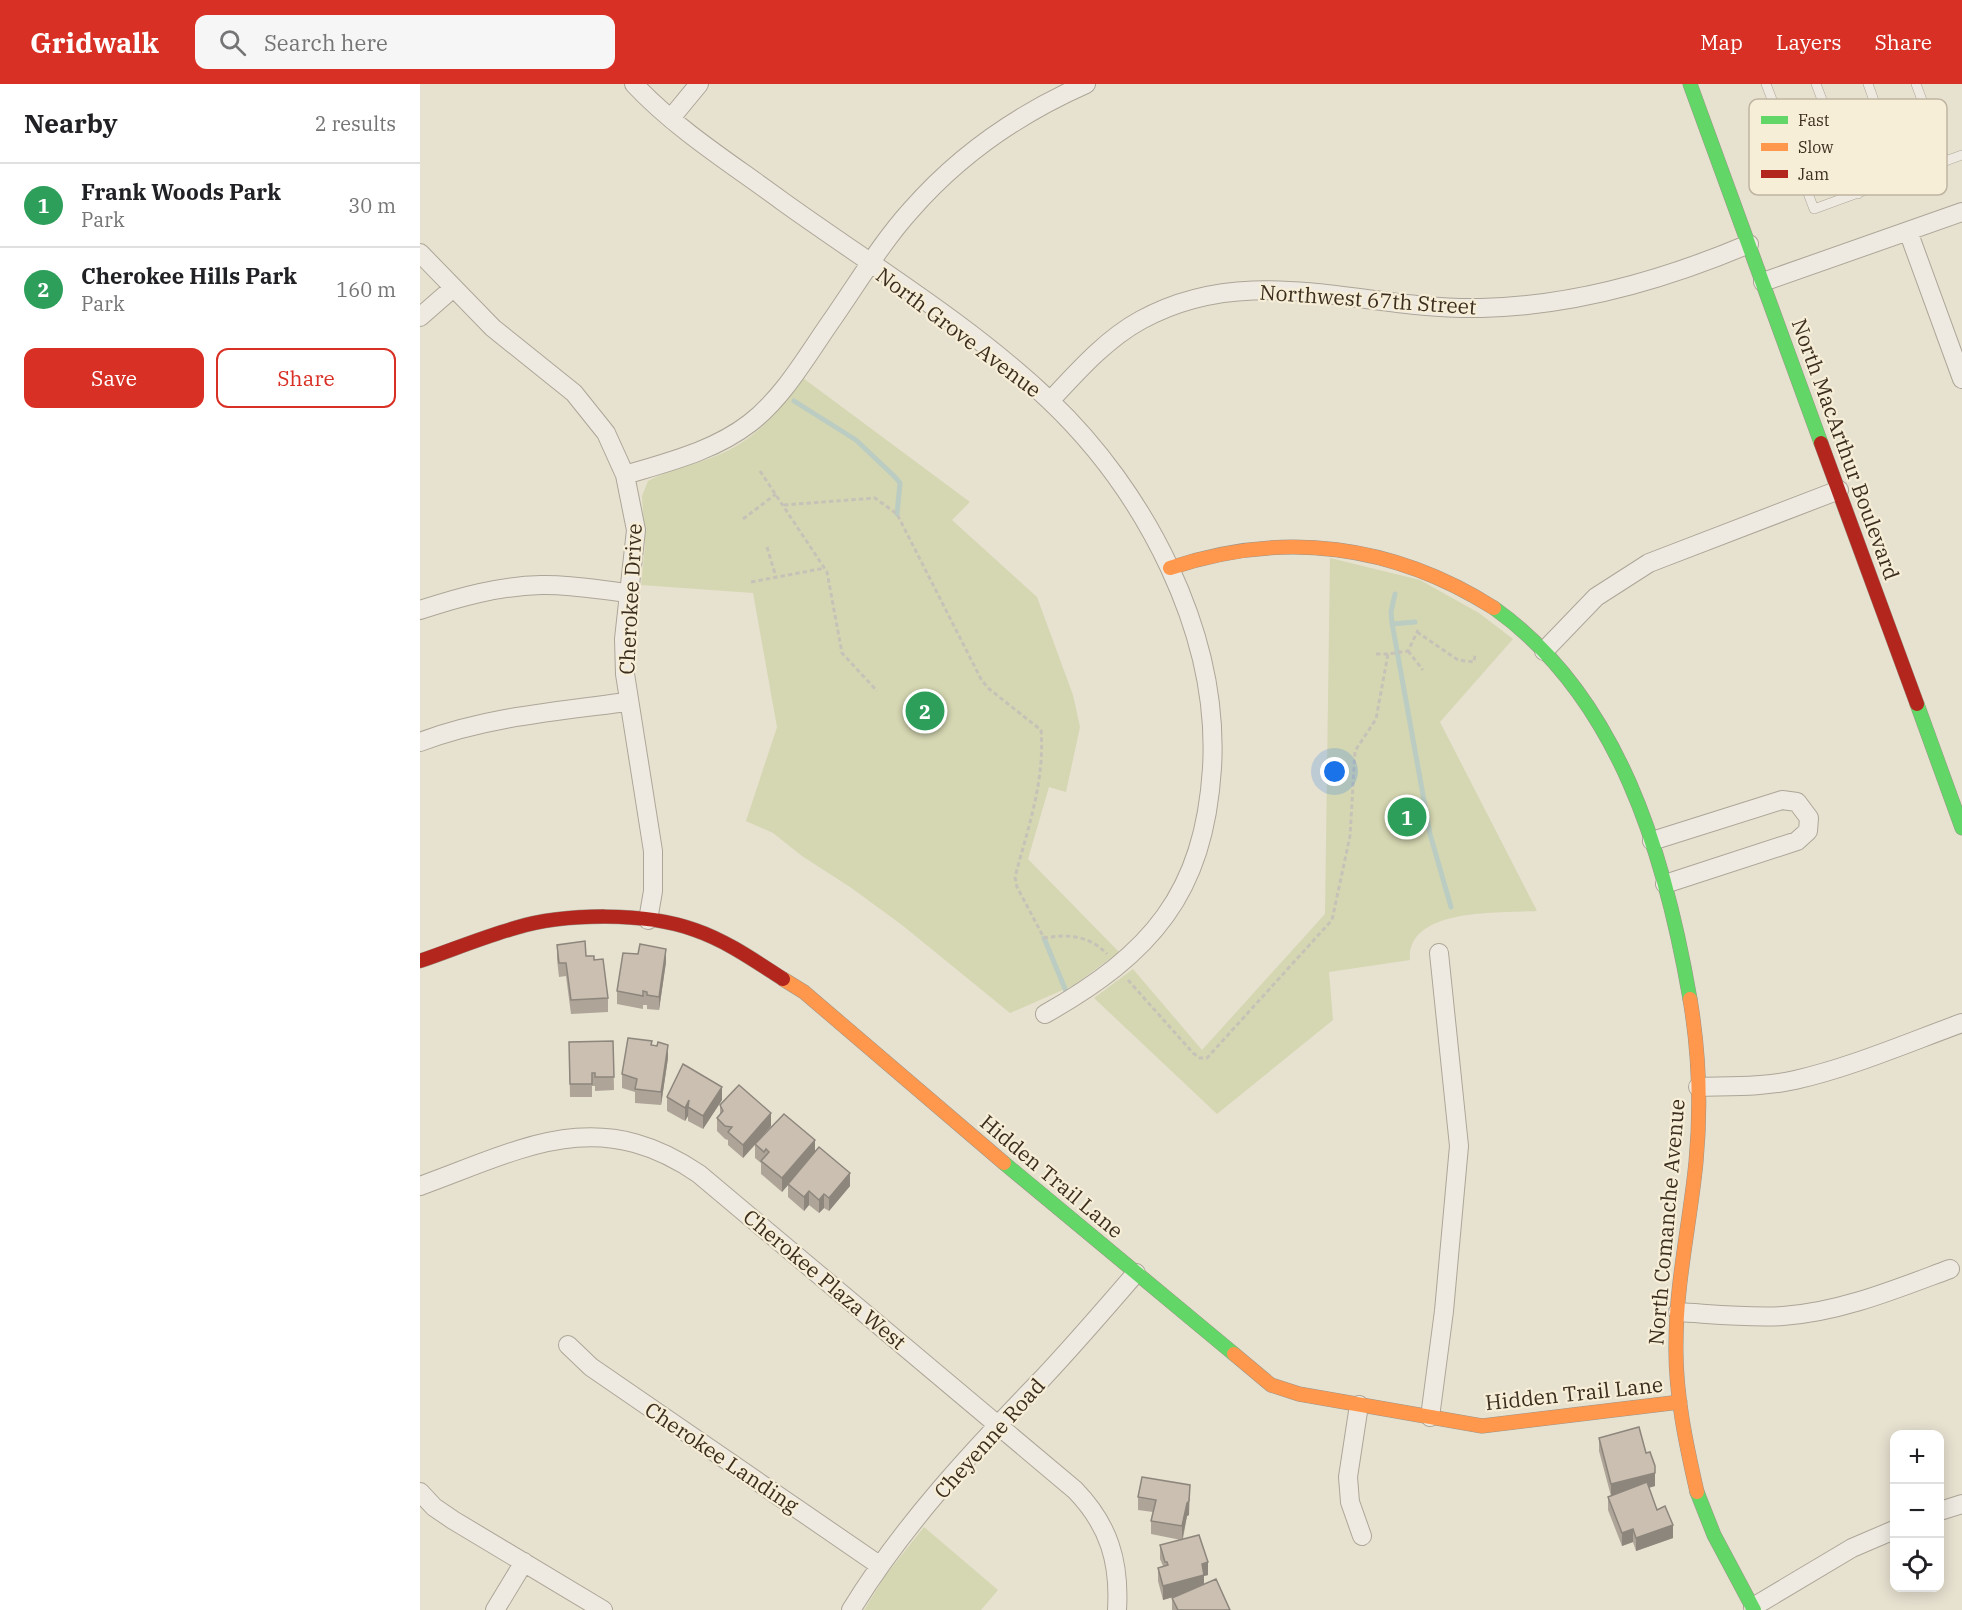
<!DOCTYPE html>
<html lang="en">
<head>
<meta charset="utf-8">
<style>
	:root { --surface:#fff; --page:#f6f6f6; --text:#202124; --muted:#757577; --line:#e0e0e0; --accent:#d93025 }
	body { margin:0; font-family:"IBM Plex Serif",serif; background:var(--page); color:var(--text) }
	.controls { position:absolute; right:18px; bottom:18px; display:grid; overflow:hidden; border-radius:12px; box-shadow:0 3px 15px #0003 }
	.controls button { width:54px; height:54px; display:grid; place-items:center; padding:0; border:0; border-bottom:2px solid var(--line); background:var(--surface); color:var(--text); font:30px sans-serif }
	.you { position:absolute; left:915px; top:688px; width:21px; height:21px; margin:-15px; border:4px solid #fff; border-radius:50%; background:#1a73e8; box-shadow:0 0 0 9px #1a73e833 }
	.badge { display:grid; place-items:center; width:39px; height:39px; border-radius:50%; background:var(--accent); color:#fff; font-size:20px; font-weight:700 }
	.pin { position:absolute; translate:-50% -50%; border:3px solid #fff; box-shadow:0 2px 6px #0006 }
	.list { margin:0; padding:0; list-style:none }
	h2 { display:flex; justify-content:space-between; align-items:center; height:78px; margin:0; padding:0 24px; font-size:26px }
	h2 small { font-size:20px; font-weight:400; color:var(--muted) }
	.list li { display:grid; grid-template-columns:39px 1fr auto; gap:18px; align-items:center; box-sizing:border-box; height:84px; padding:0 24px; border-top:2px solid var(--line) }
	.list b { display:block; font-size:22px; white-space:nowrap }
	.list p { margin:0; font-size:20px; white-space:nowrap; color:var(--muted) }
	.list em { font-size:20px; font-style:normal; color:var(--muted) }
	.actions { display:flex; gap:12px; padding:18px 24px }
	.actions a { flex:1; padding:14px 0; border:2px solid var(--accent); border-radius:12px; text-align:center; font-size:21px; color:var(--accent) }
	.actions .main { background:var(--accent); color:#fff }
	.icon { flex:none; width:33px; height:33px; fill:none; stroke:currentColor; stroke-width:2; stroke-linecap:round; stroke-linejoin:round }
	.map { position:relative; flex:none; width:1542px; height:1526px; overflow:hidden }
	header { display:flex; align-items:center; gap:36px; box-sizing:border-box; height:84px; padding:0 30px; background:var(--accent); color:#fff }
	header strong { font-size:28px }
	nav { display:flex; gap:33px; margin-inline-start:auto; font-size:21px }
	.search { width:420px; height:54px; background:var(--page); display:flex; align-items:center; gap:15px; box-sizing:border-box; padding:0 21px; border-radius:12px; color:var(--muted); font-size:22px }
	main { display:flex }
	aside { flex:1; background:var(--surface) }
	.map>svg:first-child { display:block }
	.green { fill:#d5d7b2 }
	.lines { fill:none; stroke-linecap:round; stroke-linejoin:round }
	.stream { stroke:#bbccc2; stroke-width:5 }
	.lane-casing { stroke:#aca698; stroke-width:10 }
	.street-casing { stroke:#aca698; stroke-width:20 }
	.fast-casing { stroke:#9c9588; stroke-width:15 }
	.slow-casing { stroke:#9c9588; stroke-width:15 }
	.jam-casing { stroke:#9c9588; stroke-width:15 }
	.path { stroke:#c7c2b8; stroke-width:3; stroke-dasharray:4.5 3; stroke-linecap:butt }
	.lane { stroke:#efeae1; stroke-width:9 }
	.street { stroke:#efeae1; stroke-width:18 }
	.fast { stroke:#63d668; stroke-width:14 }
	.slow { stroke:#ff974d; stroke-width:14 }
	.jam { stroke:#b3261e; stroke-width:14 }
	.wall { fill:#aea498 }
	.shaded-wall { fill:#8d867c }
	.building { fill:#cabfb1; stroke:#8d867c; stroke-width:1.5 }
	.labels { text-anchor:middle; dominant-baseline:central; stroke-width:4.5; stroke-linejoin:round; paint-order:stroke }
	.street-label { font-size:21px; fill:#3c2e1f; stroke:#f7eed7 }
	.key { fill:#f7eed7; stroke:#bfb4a0; stroke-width:1.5 }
	.key-label { font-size:16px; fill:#3c2e1f }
</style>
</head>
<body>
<header>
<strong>Gridwalk</strong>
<div class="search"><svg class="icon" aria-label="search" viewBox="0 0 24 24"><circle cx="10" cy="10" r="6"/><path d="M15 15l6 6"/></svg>Search here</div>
<nav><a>Map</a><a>Layers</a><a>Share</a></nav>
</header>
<main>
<aside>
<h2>Nearby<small>2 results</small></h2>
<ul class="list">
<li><span class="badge" style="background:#2e9e5b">1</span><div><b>Frank Woods Park</b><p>Park</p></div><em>30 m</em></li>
<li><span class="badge" style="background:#2e9e5b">2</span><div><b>Cherokee Hills Park</b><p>Park</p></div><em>160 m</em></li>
</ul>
<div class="actions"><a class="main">Save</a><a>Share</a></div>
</aside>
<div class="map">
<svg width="1542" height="1526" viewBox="0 0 1542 1526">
	<rect width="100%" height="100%" fill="#e7e1d0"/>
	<path class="green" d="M383 294 550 418 532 436 617 513 653 611 660 643 646 708 629 703 608 775 699 868 654 901 590 929 482 841 430 803 382 772 353 749 326 737 357 643 333 509 221 501 225 461 222 412 228 397C250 385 276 381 298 371 336 355 360 327 383 294Z
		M910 474 1000 496 1059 529 1093 555 1020 638 1117 827C1081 829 986 823 990 876L909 888 913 936 797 1030 674 914 713 885 782 966 905 830Z
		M504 1443 578 1506 561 1526H444L465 1492Z"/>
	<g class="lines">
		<path class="stream" d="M374 317 436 356 475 393 480 399 477 430
			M975 510 971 528 972 539 1010 750 1031 823
			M972 540 995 538
			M624 854 648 912"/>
		<g class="lane-casing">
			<path id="lane" d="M1346 0 1394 125 1542 71
				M1396 0 1438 110
				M1448 0 1482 94
				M1496 0 1525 78"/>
		</g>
		<g class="street-casing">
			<path id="street" d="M214 0C257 46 312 80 362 117 451 181 549 240 629 316 725 407 800 549 792 684 784 810 731 870 625 930
				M251 34 279 0
				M1488 147 1542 295
				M0 169 73 244 154 309 186 349 205 391 216 446 204 555 205 590 233 767V807L228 836
				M1343 198 1542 128
				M0 233 32 205
				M630 317C657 288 686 255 721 236 832 175 944 227 1061 224 1154 222 1244 196 1329 160
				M205 391C248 378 294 367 330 339 365 312 389 268 414 233 439 197 462 158 491 126 540 70 598 30 666 0
				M0 526C40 513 79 502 121 501 150 500 180 506 209 509
				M1124 567 1176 513 1229 479 1419 406
				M0 658C66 633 138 627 207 618
				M1232 757 1362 716 1377 718 1389 734 1388 747 1377 757 1245 800
				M1278 1003C1310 1002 1344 1003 1375 996 1432 983 1487 959 1542 939
				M0 1102C102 1065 177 1020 279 1090L655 1406C689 1441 700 1478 697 1526
				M1258 1228C1292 1230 1328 1234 1363 1232 1421 1228 1476 1205 1530 1185
				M148 1261 171 1283 459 1481
				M939 1321 928 1393 930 1418 942 1452
				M1010 1333 1024 1227 1039 1062 1019 869
				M0 1408 14 1423 33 1436 183 1526
				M1520 1427 1542 1420
				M1333 1523 1432 1464 1474 1446
				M75 1526 104 1478
				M431 1526C483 1441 553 1366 622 1295 654 1261 685 1225 716 1189"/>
		</g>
		<g class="fast-casing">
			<path id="fast" d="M1270 0 1401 359
				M1074 524C1199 613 1245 771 1270 915
				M1497 620 1542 744
				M584 1079 814 1270
				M1277 1408 1294 1451 1334 1526"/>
		</g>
		<g class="slow-casing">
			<path id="slow" d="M750 484C863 446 973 460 1074 524
				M363 895 384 908 584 1079
				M1270 915C1279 968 1281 1025 1276 1078 1270 1139 1256 1199 1256 1260 1255 1309 1266 1360 1277 1408
				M814 1270 851 1301 879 1310 1062 1342 1260 1318"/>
		</g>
		<g class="jam-casing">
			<path id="jam" d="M1401 359 1497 620
				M0 877C32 866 63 853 95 844 145 829 226 828 275 846 307 857 335 877 363 895"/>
		</g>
		<path class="path" d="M340 387 407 488 422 569 457 607
			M364 421 455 414 477 430 561 595 568 604 621 646C625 697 608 744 595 793L597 803 624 854C647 850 669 851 687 870
			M323 435 356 410
			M347 463 356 493
			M331 498 405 484
			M997 548 1038 576 1054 578 1055 571
			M988 567 1003 586
			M956 570H968
			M708 896 773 969 780 974H787L912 836 930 752 935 667 956 635 968 570 988 567 998 546"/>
		<use href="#lane" class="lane"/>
		<use href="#street" class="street"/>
		<use href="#fast" class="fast"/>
		<use href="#slow" class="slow"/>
		<use href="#jam" class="jam"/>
	</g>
	<path class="wall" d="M137 861 174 876 188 914V928L151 930 146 892 139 893 137 875Z
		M246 878 239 926 227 925V921H223V925L197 920V907Z
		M193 957 194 1006 175 1007V1002H172V1013H150L149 958Z
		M232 961 248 974 241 1021 215 1019V1008L202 1004V990Z
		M247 1013 302 1016 283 1045 268 1037V1032L265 1037 247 1027Z
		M300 1021 351 1042 339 1056 395 1068 430 1102 409 1127 404 1124 399 1129 389 1121 384 1127 368 1113V1101L362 1108 341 1090V1079L335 1074V1061L323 1074 308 1061V1056L305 1055 297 1047V1034L300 1030Z
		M1179 1354 1235 1402 1229 1404 1237 1426 1253 1454 1216 1467 1213 1458 1202 1462 1188 1426V1413L1191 1412 1179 1367Z
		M722 1393 769 1431 767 1432 763 1455 788 1491 784 1492V1501L810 1526H752V1514L761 1510 743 1516 738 1497V1484L743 1482 740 1475V1461L761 1456 731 1450V1437L733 1428 718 1426V1413Z"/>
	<path class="shaded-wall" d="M246 865V878L239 926V913Z
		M248 961V974L241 1021V1008Z
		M302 1003V1016L283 1045V1032Z
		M269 1016 268 1032 265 1037V1024Z
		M351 1029V1042L323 1074V1061Z
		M395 1056V1070L362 1108V1094Z
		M430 1089V1102L409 1127V1114Z
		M389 1107V1121L384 1127V1113Z
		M404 1110V1124L399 1129V1116Z
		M1235 1389V1402L1191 1413V1400Z
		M770 1401 769 1431 767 1432 762 1456V1442Z
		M1253 1441V1454L1216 1467V1454Z
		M1213 1445V1458L1202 1462V1449Z
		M788 1478V1491L784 1492V1504L743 1516V1502L782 1480Z"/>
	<path class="building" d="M165 857 166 872H174V876L183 875 188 914 151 916 146 879H139L137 861Z
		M220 860 246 865 239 913 227 911V908L223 907V912L197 907 203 869 218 870Z
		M208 954 232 957 231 961 237 962 238 958 248 961 241 1008 215 1005 217 995 202 990Z
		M193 957 194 993H175V989H172V1000H150L149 958Z
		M263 980 302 1003 283 1032 268 1023 269 1016 265 1024 247 1013Z
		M319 1001 351 1029 323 1061 308 1048 312 1043 305 1042 297 1034 303 1027 300 1021Z
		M364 1030 395 1056 362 1094 341 1077 349 1068 346 1065 344 1068 335 1060Z
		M399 1063 430 1089 409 1114 404 1110 399 1116 389 1107 384 1113 368 1100Z
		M1219 1343 1226 1369 1230 1368 1235 1382V1389L1191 1400 1179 1354Z
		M722 1393 770 1401 769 1417 767 1419 762 1442 731 1437 736 1416 718 1413Z
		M1227 1398 1237 1426 1245 1422 1253 1441 1216 1454 1213 1445 1202 1449 1188 1413Z
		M779 1451 788 1478 782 1480 784 1491 743 1502 738 1484 748 1481 747 1478H745L740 1461Z
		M796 1495 810 1526H758L752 1514Z"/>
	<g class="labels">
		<g class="street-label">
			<text transform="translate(948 215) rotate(4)">Northwest 67th Street</text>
			<text transform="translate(539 248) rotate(37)">North Grove Avenue</text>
			<text transform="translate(1426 365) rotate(70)">North MacArthur Boulevard</text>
			<text transform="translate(210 515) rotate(-87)">Cherokee Drive</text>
			<text transform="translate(632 1092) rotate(40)">Hidden Trail Lane</text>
			<text transform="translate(1246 1138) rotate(-85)">North Comanche Avenue</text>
			<text transform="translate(405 1195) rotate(40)">Cherokee Plaza West</text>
			<text transform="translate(1154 1309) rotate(-6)">Hidden Trail Lane</text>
			<text transform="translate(569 1354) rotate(-48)">Cheyenne Road</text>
			<text transform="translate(302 1373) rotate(34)">Cherokee Landing</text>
		</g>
	</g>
	<rect x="1329" y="15" width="198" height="96" rx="9" class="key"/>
	<rect x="1341" y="32" width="27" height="8" fill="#63d668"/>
	<rect x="1341" y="59" width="27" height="8" fill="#ff974d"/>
	<rect x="1341" y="86" width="27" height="8" fill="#b3261e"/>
	<g class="key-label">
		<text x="1378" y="42">Fast</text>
		<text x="1378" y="69">Slow</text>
		<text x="1378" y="96">Jam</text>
	</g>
</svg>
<div class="controls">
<button>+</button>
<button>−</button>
<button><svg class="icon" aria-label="locate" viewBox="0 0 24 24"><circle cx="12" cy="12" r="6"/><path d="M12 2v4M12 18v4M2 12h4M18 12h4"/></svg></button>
</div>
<div class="you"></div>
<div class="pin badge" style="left:987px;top:733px;background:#2e9e5b">1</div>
<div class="pin badge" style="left:505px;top:627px;background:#2e9e5b">2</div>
</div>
</main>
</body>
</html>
